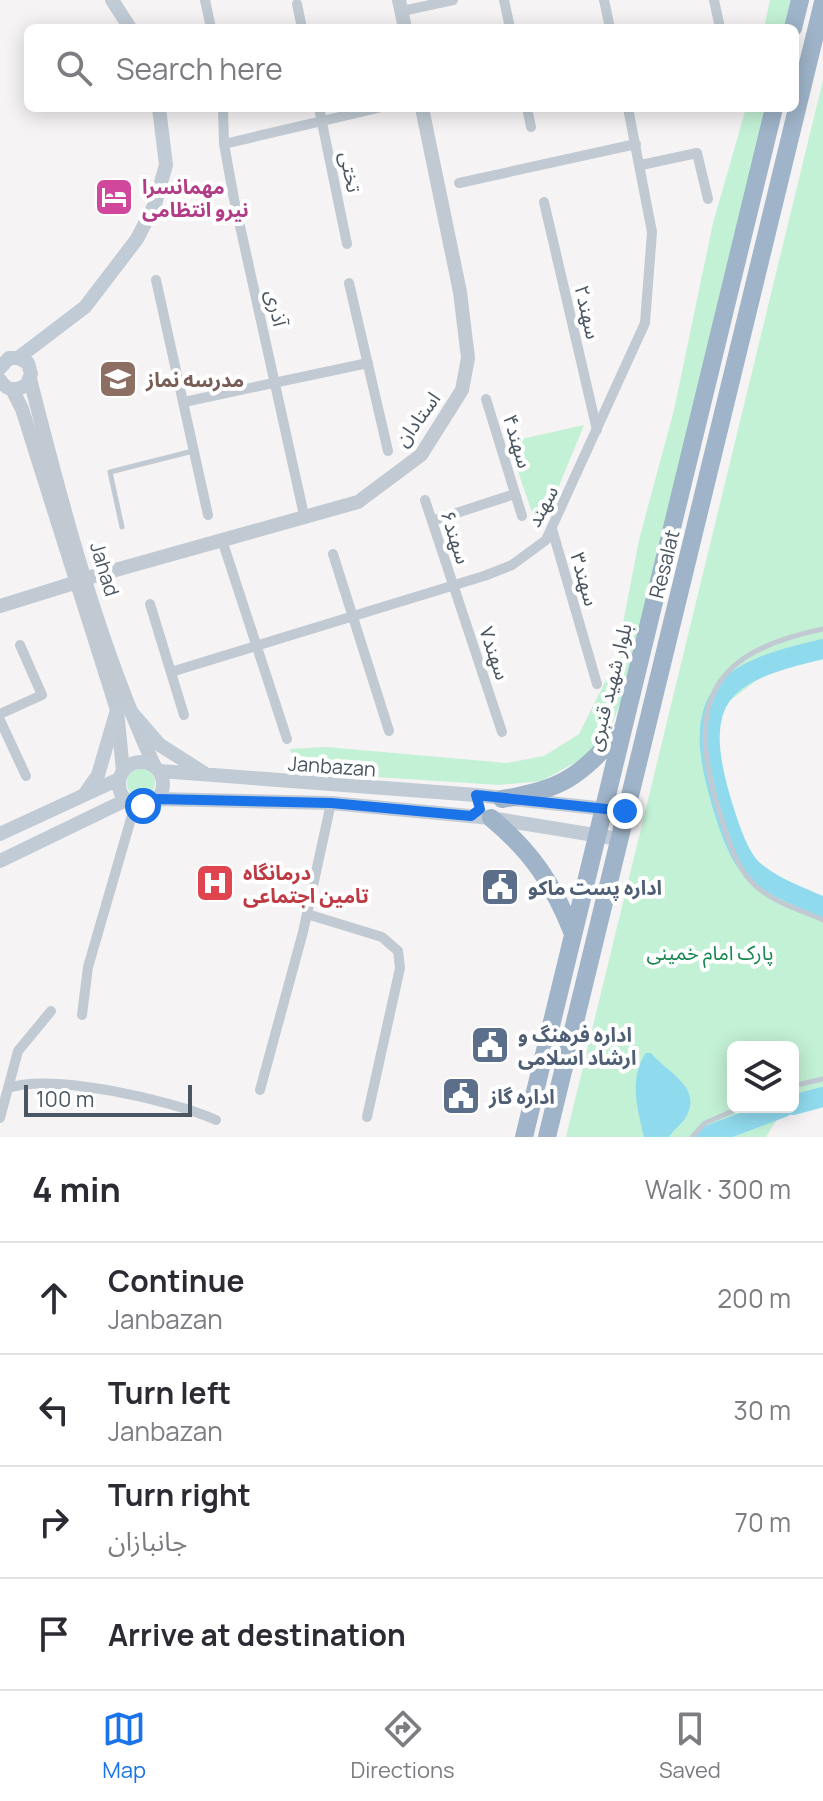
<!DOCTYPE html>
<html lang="en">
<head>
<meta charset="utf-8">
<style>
	:root { --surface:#fff; --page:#f7f7f7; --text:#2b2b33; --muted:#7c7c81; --line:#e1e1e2; --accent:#1a73e8 }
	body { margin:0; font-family:Manrope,"Noto Sans Arabic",sans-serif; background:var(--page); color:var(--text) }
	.controls { position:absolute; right:24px; bottom:24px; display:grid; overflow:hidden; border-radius:12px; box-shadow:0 4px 20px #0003 }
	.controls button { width:72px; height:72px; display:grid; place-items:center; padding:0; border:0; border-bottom:2px solid var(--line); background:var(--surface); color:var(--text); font:40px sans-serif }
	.scale { position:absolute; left:24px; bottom:20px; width:168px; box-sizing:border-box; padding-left:8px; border:4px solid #4a5661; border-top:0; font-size:22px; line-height:28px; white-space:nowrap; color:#4a5661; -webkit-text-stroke:6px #fff; paint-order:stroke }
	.stop { position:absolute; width:24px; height:24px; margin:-18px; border:6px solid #1a73e8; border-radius:50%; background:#fff }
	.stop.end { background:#1a73e8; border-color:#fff; box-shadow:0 2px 8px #0008 }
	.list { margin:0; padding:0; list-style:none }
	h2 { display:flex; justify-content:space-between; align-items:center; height:104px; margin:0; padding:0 32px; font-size:34px }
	h2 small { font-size:26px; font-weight:400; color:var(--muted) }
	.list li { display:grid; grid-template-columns:52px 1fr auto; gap:24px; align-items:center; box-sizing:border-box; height:112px; padding:0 32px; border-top:2px solid var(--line) }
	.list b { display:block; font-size:30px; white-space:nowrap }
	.list p { margin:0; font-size:26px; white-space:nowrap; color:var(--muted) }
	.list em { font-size:26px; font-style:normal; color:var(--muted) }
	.icon { flex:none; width:44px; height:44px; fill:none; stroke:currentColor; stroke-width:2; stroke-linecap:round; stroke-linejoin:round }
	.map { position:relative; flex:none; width:823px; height:1137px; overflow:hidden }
	.search { position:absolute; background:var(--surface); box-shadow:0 4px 20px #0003; left:24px; right:24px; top:24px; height:88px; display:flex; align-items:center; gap:20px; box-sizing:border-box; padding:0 28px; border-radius:12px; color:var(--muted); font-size:30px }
	.sheet { height:552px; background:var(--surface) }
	nav { display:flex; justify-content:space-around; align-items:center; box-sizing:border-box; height:112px; border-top:2px solid var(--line); background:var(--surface); font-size:22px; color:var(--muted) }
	nav a { display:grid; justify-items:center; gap:4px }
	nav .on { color:var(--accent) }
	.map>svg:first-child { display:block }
	.green { fill:#c3f1d5; fill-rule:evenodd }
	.water { fill:#90daee }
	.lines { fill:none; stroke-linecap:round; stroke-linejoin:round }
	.river { stroke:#90daee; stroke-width:20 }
	.service { stroke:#c1cad2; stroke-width:5 }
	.minor { stroke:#c1cad2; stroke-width:10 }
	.tertiary { stroke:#c1cad2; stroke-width:14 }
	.secondary { stroke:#c1cbd6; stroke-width:14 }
	.trunk { stroke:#9fb4c9; stroke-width:18 }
	.route { stroke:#1a73e8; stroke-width:10 }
	.labels { text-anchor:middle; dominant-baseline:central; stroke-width:8; stroke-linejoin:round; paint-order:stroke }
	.street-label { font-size:20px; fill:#4a5661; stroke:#fff }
	.hotel-label { font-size:20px; font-weight:bold; fill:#b23c85; stroke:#fff; text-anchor:start }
	.education-label { font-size:20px; font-weight:bold; fill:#785e54; stroke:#fff; text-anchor:start }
	.health-label { font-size:20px; font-weight:bold; fill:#be3a42; stroke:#fff; text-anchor:start }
	.service-label { font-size:20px; font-weight:bold; fill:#4e5e75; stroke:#fff; text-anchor:start }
	.park-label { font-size:20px; fill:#17864f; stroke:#fff }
</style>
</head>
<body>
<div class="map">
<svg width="823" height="1137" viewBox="0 0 823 1137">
	<rect width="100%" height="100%" fill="#f5f3f3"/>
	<path class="green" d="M770 0H791L784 28H764Z
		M823 80V643L781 662 711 715 720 809 736 853 823 904V1106L779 1116 766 1137H566ZM733 1047H793V1107H733Z
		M746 108H766L621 702 608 733 582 759 541 781 499 785 299 772 290 749 326 747 507 763 544 756 579 734 616 660 639 540 674 410 713 223Z
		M584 425 554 498 536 524 508 442Z
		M127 783a14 14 0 1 1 28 0a14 14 0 1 1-28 0Z"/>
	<path class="water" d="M646 1053H651C665 1071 704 1087 686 1117 682 1124 674 1129 669 1137H644L643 1133C637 1107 629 1077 646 1053Z"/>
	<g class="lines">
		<path class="river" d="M823 649C722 672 689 695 722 804 728 823 738 857 753 870 772 887 799 896 823 907
			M793 1105 823 1097
			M704 1137 784 1107"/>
		<path class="service" d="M122 527 110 472 193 451
			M823 629C711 652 685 702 719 811 727 836 736 870 757 887 775 903 801 910 823 920
			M793 1086 823 1079
			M692 1137 705 1123 742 1107"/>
		<path class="minor" d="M205 0 211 28
			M504 0 510 28
			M604 0 610 28
			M714 0 720 28
			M297 4 302 28
			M402 11 453 0
			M223 108 224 144 234 199 304 515
			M319 108 347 244
			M527 108 531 127
			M224 144 378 108
			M641 165 697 153 708 199
			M459 183 636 144
			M544 202 597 430
			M156 280 208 515
			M349 283 388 451
			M486 399 522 516
			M184 402 368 363
			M425 500 502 732
			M432 521 515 494
			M552 529 597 684
			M222 540 287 739
			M333 554 389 731
			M150 604 184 715
			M171 672 484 576 512 565 546 540 645 323 652 232 628 108
			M0 714 42 695 20 645
			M0 720 26 776
			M307 914 382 937 398 951 400 968 367 1117
			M82 1015 88 967 135 805
			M8 1088C52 1073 172 1100 216 1120
			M260 1090 303 932 331 803
			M0 1118 18 1051 51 1011"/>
		<path class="tertiary" d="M399 0 405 28
			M30 379C63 509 98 643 154 765
			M12 389 22 409 117 710 123 771
			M87 578 358 502 421 455 462 390 468 358 460 292 422 108
			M0 606 74 583"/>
		<path class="secondary" d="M112 0 130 28
			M18 358 85 307 137 239 155 204 166 165 159 108
			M0 368 9 358H18L28 363 31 374 27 384C17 392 7 391 0 380
			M127 707 160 745 204 773
			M119 784a22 22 0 1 1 44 0a22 22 0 1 1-44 0Z
			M160 771 476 795 625 811
			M84 795 98 775 117 710
			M158 799 331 803 491 818 619 839
			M0 834 119 779
			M0 861 126 800"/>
		<path class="trunk" d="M793 28 800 0
			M502 799C561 790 579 777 618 733
			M491 818C532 852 554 885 573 934
			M524 1137 774 108
			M547 1137 823 2"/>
	</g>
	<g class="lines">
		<path class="route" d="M143 806 158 799 331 803 471 816 480 809 476 795 625 811"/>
	</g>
	<defs>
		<g id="hotel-square" transform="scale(2)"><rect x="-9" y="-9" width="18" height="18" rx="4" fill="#d1479c" stroke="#fff"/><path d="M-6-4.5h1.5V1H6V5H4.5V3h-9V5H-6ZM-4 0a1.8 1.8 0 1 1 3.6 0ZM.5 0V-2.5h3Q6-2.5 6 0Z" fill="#fff"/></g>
		<g id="school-square" transform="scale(2)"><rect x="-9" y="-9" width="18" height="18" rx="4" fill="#8d6e63" stroke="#fff"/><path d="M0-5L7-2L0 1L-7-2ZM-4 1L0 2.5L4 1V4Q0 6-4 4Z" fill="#fff"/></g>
		<g id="hospital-square" transform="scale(2)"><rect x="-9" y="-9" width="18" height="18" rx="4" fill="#e0444e" stroke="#fff"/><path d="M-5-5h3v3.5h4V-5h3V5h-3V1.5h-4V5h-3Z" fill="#fff"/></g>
		<g id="civic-square" transform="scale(2)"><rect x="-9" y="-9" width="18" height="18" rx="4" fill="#5c6f8a" stroke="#fff"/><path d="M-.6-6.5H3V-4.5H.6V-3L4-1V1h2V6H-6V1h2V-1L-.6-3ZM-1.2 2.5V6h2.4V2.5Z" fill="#fff"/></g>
	</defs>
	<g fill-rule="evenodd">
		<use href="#hotel-square" x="114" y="197"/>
		<use href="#school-square" x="118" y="379"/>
		<use href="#hospital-square" x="215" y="883"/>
		<use href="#civic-square" x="500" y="887"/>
		<use href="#civic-square" x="490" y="1045"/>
		<use href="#civic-square" x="461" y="1096"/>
	</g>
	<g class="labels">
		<g class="street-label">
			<text transform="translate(351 172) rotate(79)">تختی</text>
			<text transform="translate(277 308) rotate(77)">آذری</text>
			<text transform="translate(588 312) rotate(77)">سهند۲</text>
			<text transform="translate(417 419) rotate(-54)">استادان</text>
			<text transform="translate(518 441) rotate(73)">سهند۴</text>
			<text transform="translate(542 506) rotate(-62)">سهند</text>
			<text transform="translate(456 537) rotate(72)">سهند۶</text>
			<text transform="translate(664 564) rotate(-76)">Resalat</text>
			<text transform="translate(105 569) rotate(73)">Jahad</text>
			<text transform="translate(585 579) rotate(74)">سهند۳</text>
			<text transform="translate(495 653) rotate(71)">سهند۷</text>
			<text transform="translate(609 687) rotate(-76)">بلوار شهید قنبری</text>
			<text transform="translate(332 766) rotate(4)">Janbazan</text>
		</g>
		<g class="hotel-label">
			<text x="142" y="186">مهمانسرا<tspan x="142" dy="23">نیرو انتظامی</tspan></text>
		</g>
		<g class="education-label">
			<text x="146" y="379">مدرسه نماز</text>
		</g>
		<g class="health-label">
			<text x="243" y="872">درمانگاه<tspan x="243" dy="23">تامین اجتماعی</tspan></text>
		</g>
		<g class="service-label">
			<text x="528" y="887">اداره پست ماکو</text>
			<text x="518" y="1034">اداره فرهنگ و<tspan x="518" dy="23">ارشاد اسلامی</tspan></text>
			<text x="489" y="1096">اداره گاز</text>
		</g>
		<g class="park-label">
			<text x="710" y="952">پارک امام خمینی</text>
		</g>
	</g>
</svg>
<div class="controls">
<button><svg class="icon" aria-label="layers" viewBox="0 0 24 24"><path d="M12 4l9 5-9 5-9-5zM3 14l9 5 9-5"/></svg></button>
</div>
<div class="scale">100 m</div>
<div class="stop" style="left:143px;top:806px"></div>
<div class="stop end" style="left:625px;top:811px"></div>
<div class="search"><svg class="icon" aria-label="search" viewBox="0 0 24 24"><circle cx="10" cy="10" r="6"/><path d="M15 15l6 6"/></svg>Search here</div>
</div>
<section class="sheet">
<h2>4 min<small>Walk · 300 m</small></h2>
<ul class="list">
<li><svg class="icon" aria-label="ahead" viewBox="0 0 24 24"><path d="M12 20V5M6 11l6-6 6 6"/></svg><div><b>Continue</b><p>Janbazan</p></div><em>200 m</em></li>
<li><svg class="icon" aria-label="left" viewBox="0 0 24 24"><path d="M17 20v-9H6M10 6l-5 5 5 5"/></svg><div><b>Turn left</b><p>Janbazan</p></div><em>30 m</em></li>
<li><svg class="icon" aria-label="right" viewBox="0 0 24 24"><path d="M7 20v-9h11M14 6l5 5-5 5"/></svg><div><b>Turn right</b><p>جانبازان</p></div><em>70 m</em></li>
<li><svg class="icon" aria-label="arrive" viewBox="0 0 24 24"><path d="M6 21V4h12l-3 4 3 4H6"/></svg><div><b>Arrive at destination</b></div></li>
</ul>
</section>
<nav>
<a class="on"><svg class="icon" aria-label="map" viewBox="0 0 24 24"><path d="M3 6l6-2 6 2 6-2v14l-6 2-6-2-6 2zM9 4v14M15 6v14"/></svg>Map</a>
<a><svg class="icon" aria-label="directions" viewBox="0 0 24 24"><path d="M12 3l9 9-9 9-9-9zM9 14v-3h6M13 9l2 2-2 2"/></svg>Directions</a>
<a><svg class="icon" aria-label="saved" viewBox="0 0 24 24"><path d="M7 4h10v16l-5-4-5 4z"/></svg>Saved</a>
</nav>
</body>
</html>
